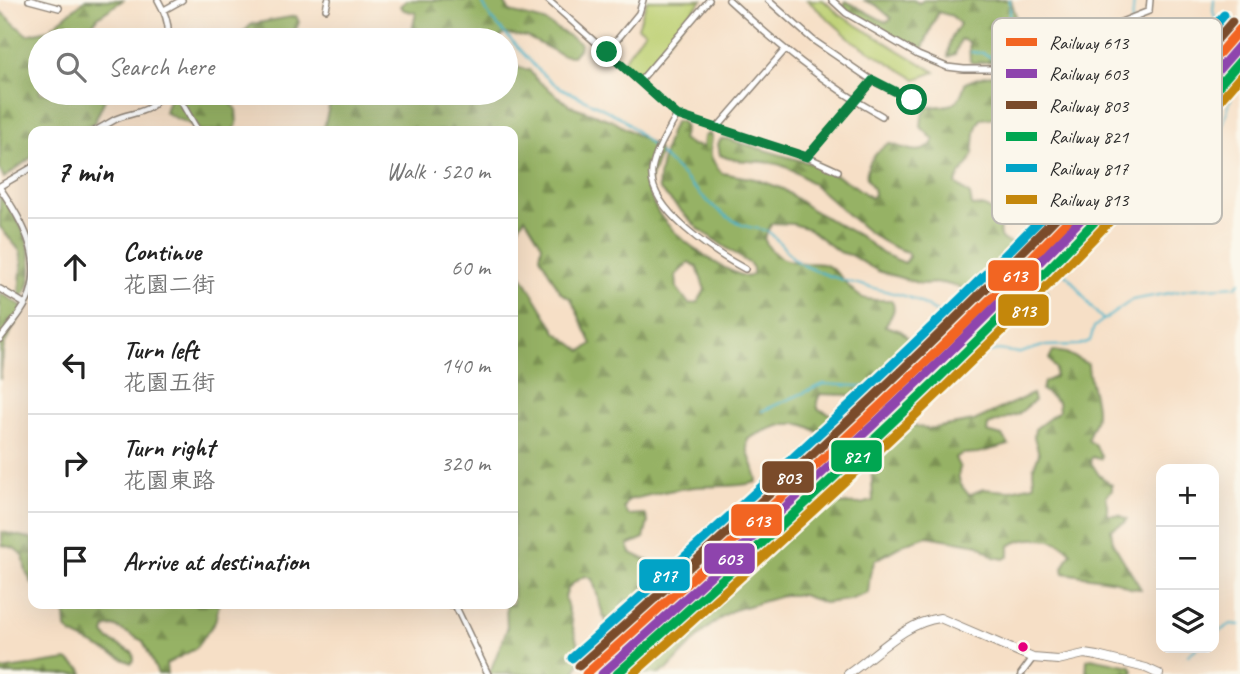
<!DOCTYPE html>
<html lang="en">
<head>
<meta charset="utf-8">
<style>
	:root { --surface:#fff; --page:#f6f6f6; --text:#222; --muted:#767676; --line:#e0e0e0 }
	body { margin:0; font-family:Caveat,"LXGW WenKai TC",sans-serif; background:var(--page); color:var(--text) }
	.controls { position:absolute; right:21px; bottom:21px; display:grid; overflow:hidden; border-radius:14px; box-shadow:0 7px 28px #0002 }
	.controls button { width:63px; height:63px; display:grid; place-items:center; padding:0; border:0; border-bottom:2px solid var(--line); background:var(--surface); color:var(--text); font:35px sans-serif }
	.stop { position:absolute; width:21px; height:21px; margin:-16px; border:5px solid #0b8043; border-radius:50%; background:#fff }
	.stop.end { background:#0b8043; border-color:#fff; box-shadow:0 2px 7px #0008 }
	.list { margin:0; padding:0; list-style:none }
	h2 { display:flex; justify-content:space-between; align-items:center; height:91px; margin:0; padding:0 28px; font-size:30px }
	h2 small { font-size:23px; font-weight:400; color:var(--muted) }
	.list li { display:grid; grid-template-columns:46px 1fr auto; gap:21px; align-items:center; box-sizing:border-box; height:98px; padding:0 28px; border-top:2px solid var(--line) }
	.list b { display:block; font-size:26px; white-space:nowrap }
	.list p { margin:0; font-size:23px; white-space:nowrap; color:var(--muted) }
	.list em { font-size:23px; font-style:normal; color:var(--muted) }
	.icon { flex:none; width:38px; height:38px; fill:none; stroke:currentColor; stroke-width:2; stroke-linecap:round; stroke-linejoin:round }
	.map { position:relative; flex:none; width:1240px; height:674px; overflow:hidden }
	.search { position:absolute; background:var(--surface); box-shadow:0 7px 28px #0002; left:28px; top:28px; width:490px; height:77px; display:flex; align-items:center; gap:18px; box-sizing:border-box; padding:0 24px; border-radius:38px; color:var(--muted); font-size:26px }
	.panel { position:absolute; background:var(--surface); box-shadow:0 7px 28px #0002; left:28px; top:126px; width:490px; height:483px; border-radius:14px }
	.map>svg:first-child { display:block }
	.green { fill:#bdd073; stroke:#747e4f; stroke-width:2 }
	.forest { fill:url(#forest-firs); stroke:#606e48; stroke-width:2; fill-rule:evenodd }
	.lines { fill:none; stroke-linecap:round; stroke-linejoin:round }
	.stream { stroke:#4db5cb; stroke-width:2 }
	.street-casing { stroke:#908578; stroke-width:8 }
	.secondary-casing { stroke:#908578; stroke-width:10 }
	.street { stroke:#fff; stroke-width:5 }
	.secondary { stroke:#fff; stroke-width:8 }
	.rail-1-casing { stroke:#fbf7ec; stroke-width:14 }
	.rail-2-casing { stroke:#fbf7ec; stroke-width:14 }
	.rail-3-casing { stroke:#fbf7ec; stroke-width:14 }
	.rail-4-casing { stroke:#fbf7ec; stroke-width:14 }
	.rail-5-casing { stroke:#fbf7ec; stroke-width:14 }
	.rail-6-casing { stroke:#fbf7ec; stroke-width:14 }
	.rail-1 { stroke:#f26522; stroke-width:9 }
	.rail-2 { stroke:#8e44ad; stroke-width:9 }
	.rail-3 { stroke:#7a4b2a; stroke-width:9 }
	.rail-4 { stroke:#00a651; stroke-width:9 }
	.rail-5 { stroke:#02a3c6; stroke-width:9 }
	.rail-6 { stroke:#c4870b; stroke-width:9 }
	.route { stroke:#0b8043; stroke-width:9 }
	.bus-dot { fill:#e5007d; stroke:#fbf7ec; stroke-width:2.5 }
	.key { fill:#fbf7ec; stroke:#bdbab2; stroke-width:2 }
	.key-label { font-size:19px; fill:#2b2b2b }
	.line-badge { stroke:#fbf7ec; stroke-width:2.5 }
	.badge-label { font-size:19px; text-anchor:middle; font-weight:bold; fill:#fff }
</style>
</head>
<body>
<div class="map">
<svg width="1240" height="674" viewBox="0 0 1240 674">
	<defs>
		<pattern id="forest-firs" width="22" height="20" patternUnits="userSpaceOnUse" patternTransform="scale(1.75)"><rect width="22" height="20" fill="#96b265"/><path d="M5 1l3.5 6h-7zM16 11l3.5 6h-7z" fill="#7b9153"/></pattern>
	</defs>
	<rect width="100%" height="100%" fill="#fbf7ec"/>
	<filter id="ink" filterUnits="userSpaceOnUse"><feTurbulence type="fractalNoise" baseFrequency=".0143" numOctaves="2"/><feDisplacementMap in="SourceGraphic" scale="14" xChannelSelector="R" yChannelSelector="G"/><feConvolveMatrix kernelMatrix="1 2 1 2 8 2 1 2 1" color-interpolation-filters="sRGB"/></filter>
	<filter id="wash" filterUnits="userSpaceOnUse"><feTurbulence type="fractalNoise" baseFrequency=".00686" numOctaves="4" result="noise"/><feDisplacementMap in="SourceGraphic" scale="28" xChannelSelector="R" yChannelSelector="G"/><feGaussianBlur stdDeviation="1.57" result="paint"/><feColorMatrix in="noise" values="0 0 0 0 0 0 0 0 0 0 0 0 0 0 0 0 0 1.4 0 .05"/><feComposite in="paint" operator="in"/></filter>
	<g filter="url(#wash)">
		<rect width="100%" height="100%" fill="#f6dfc6"/>
		<path class="green" d="M647 0H702L642 72 636 73 623 61 645 31 638 27Z
			M807 0H823L840 15 935 72 916 79 853 41Z"/>
		<path class="forest" d="M85 0H123L98 17 85 33 97 37 95 40H40V93H108L94 123 77 131H33V156L4 178 0 170V11L27 35 48 30Z
			M407 0H503L510 12 544 21 580 43 579 49 573 56 562 55 527 37 505 34 500 37V40H410L416 13 404 10 400 6Z
			M863 0H913L919 3 924 0H1011L1018 23 1015 36 1019 53 1001 61 972 63 970 61 969 42 961 39 955 54 948 57 950 41 960 24 952 16 938 12 922 50 849 13 843 6 846 1 885 22 890 21 891 18 876 5Z
			M296 16 299 22 292 40H235L252 24Z
			M506 65 529 70 536 79 569 105 613 121 655 146 659 150V155L647 189C651 197 654 207 659 214 676 238 719 270 748 277L753 274V268L750 264 699 229 659 189C656 179 669 128 676 121L682 122 685 128 682 139 692 145 703 147 704 137 709 133 712 138C709 157 710 158 722 173L755 179 783 189 812 210 860 236 883 254 905 263 909 257 907 252C862 240 830 189 788 168 766 157 741 166 720 155L718 144 721 139H727L819 166 852 184 871 198 874 194C874 187 869 184 867 178 864 164 879 149 889 143 903 148 926 159 934 140L921 127 922 117 928 107C952 106 959 107 965 83 979 77 998 70 1010 80 1011 90 1007 108 999 115 994 119 986 118 981 119 971 130 977 147 971 159 967 169 957 174 956 184L970 195 972 206C984 205 994 209 999 223 1001 229 997 234 1002 239 1005 242 1010 243 1013 244L1014 255 996 278 988 293 983 297H972L959 287 942 283 921 284 878 271 850 255 839 252 809 229 793 224 772 223 764 238C770 255 786 262 804 263 811 264 819 262 826 265 842 273 849 292 863 298 871 301 883 300 891 300 898 310 890 317 885 326L901 331 917 347C918 356 912 360 909 367 891 402 854 395 820 394L817 401 818 409 841 418C845 430 842 438 829 440 823 436 816 430 809 427 790 418 765 430 748 439 744 454 757 467 757 482 736 488 717 485 695 487 672 489 651 495 628 500L624 508 628 515 645 514 648 522 644 538 628 545 631 553 669 571C674 597 636 625 612 629 600 618 599 594 592 579L585 576C574 582 567 585 565 598L580 653V661L574 674H489L507 629 506 604H513V261L556 332 582 351 592 344 571 299 561 293 540 256 542 245 525 217 513 235V174L521 160 513 150V131H323L330 103 335 93H506ZM689 262 697 267 705 290 698 302 689 304 677 288 676 275Z
			M171 93H232L230 95 231 103 236 109 237 125 232 131H200C192 121 177 122 165 112Z
			M0 195C8 207 19 220 24 233 31 249 36 283 22 296H19V293L22 262 20 251 0 227Z
			M0 293 22 306V312L4 345 0 380Z
			M1053 351 1066 353 1088 364C1088 381 1097 396 1096 414 1096 425 1089 430 1088 440L1095 445 1102 457 1100 459 1092 457 1090 461 1099 475 1112 485V490L1106 496 1108 515H1119L1127 519 1124 523 1111 529 1113 543 1141 589 1130 588 1116 581 1064 573 1063 568 1071 552C1057 536 1026 535 1009 546V556L1004 559 994 557 979 545 927 536 904 544 875 560 870 574 868 593 849 600 824 603 802 595H785L731 611 705 630 667 670 659 673 602 674 618 662 640 652 652 636 716 583 734 561 751 551 798 509 813 503 861 504 873 501 871 461 867 446 875 427 888 418 900 417 909 424 928 429 974 421 1032 394 1034 401 1018 414 988 425 987 432 1002 436 1009 445 978 453 962 454 955 458 960 468C956 480 961 486 969 495L983 489 1006 491 1034 485 1033 469 1039 454 1034 437 1035 429 1059 411 1058 402 1042 390 1044 382 1055 377 1056 369 1049 359Z
			M2 532 33 539V585L26 572 23 555 14 548 2 545Z
			M54 604H219L215 622 195 649 166 664 167 674H158L143 641 114 626 106 627 104 634 109 640 133 653 134 660 131 663 71 634 66 628 65 612Z
			M1091 658 1131 666 1133 671 1132 674H1086L1087 660Z
			M67 660 81 669 83 674H0V670Z"/>
		<g class="lines">
			<path class="stream" d="M481 0 490 17 539 71 557 86 622 118 655 149
				M1134 0 1130 45 1116 85 1122 114 1132 137 1154 145 1203 143 1219 138 1231 98 1233 71 1213 11 1214 0
				M971 52 983 53 1000 62 1006 52 1014 28 1010 22V0
				M1010 75 1029 76 1071 62H1079L1111 90 1118 91
				M659 153C686 176 707 208 740 224 749 229 762 227 770 233 782 243 791 260 805 266 839 282 873 287 908 297 927 303 936 318 957 316L968 305 988 324 993 326 1000 320 999 309C1024 317 1032 314 1047 292L1042 278 1051 271 1058 269C1079 281 1085 306 1104 320L1132 300 1191 289 1236 286 1240 282
				M906 388H917L931 381 963 357 998 350 1020 353 1043 346 1079 345 1090 341 1094 327 1103 320
				M762 411 824 384 891 388
				M867 430 886 413 894 411 916 389
				M1214 635 1231 624 1240 625
				M1188 655 1197 648"/>
		</g>
	</g>
	<g filter="url(#ink)">
		<g class="lines">
			<g class="street-casing">
				<path id="street" d="M29 0 59 8
					M158 0C165 12 170 26 168 40
					M548 0 677 115 807 157 838 171
					M729 0C777 44 824 84 882 116
					M768 0 813 40 873 81 912 100
					M832 0 846 13 918 55 947 67 964 69H996L1012 65 1149 11 1150 0
					M326 9 328 0
					M164 10 182 0
					M607 52 639 13 643 0
					M640 81 709 0
					M176 93 198 131
					M677 115C668 132 655 151 652 170 647 209 715 253 745 269
					M717 128 784 51
					M95 131C102 127 109 123 116 119 132 112 155 113 160 93
					M807 157 873 81
					M0 186 33 167
					M0 188C21 219 43 256 30 294 24 311 10 325 0 339
					M0 289 25 304
					M423 604 455 605 488 674
					M1021 674 1033 658"/>
			</g>
			<g class="secondary-casing">
				<path id="secondary" d="M848 674C876 655 905 622 940 618L1033 658 1058 660 1084 654 1097 656 1146 668 1159 674"/>
			</g>
			<use href="#street" class="street"/>
			<use href="#secondary" class="secondary"/>
			<g class="rail-1-casing">
				<path id="rail-1" d="M586 674C744 532 904 389 1052 237 1117 170 1179 100 1240 29"/>
			</g>
			<g class="rail-2-casing">
				<path id="rail-2" d="M602 674C824 474 1045 272 1240 45"/>
			</g>
			<g class="rail-3-casing">
				<path id="rail-3" d="M579 666C737 525 895 382 1043 231 1109 164 1171 93 1232 22"/>
			</g>
			<g class="rail-4-casing">
				<path id="rail-4" d="M617 674C834 480 1050 283 1240 61"/>
			</g>
			<g class="rail-5-casing">
				<path id="rail-5" d="M572 658C730 517 887 374 1036 224 1101 157 1163 86 1224 15"/>
			</g>
			<g class="rail-6-casing">
				<path id="rail-6" d="M633 674C844 485 1055 293 1240 77"/>
			</g>
			<use href="#rail-1" class="rail-1"/>
			<use href="#rail-2" class="rail-2"/>
			<use href="#rail-3" class="rail-3"/>
			<use href="#rail-4" class="rail-4"/>
			<use href="#rail-5" class="rail-5"/>
			<use href="#rail-6" class="rail-6"/>
		</g>
	</g>
	<g class="lines" filter="url(#ink)">
		<path class="route" d="M607 52 677 115 807 157 873 80 912 100"/>
	</g>
	<circle class="bus-dot" cx="1023" cy="647" r="6"/>
	<rect x="992" y="18" width="230" height="206" rx="10" class="key"/>
	<rect x="1006" y="38" width="31" height="8" fill="#f26522"/>
	<rect x="1006" y="69" width="31" height="9" fill="#8e44ad"/>
	<rect x="1006" y="101" width="31" height="8" fill="#7a4b2a"/>
	<rect x="1006" y="132" width="31" height="9" fill="#00a651"/>
	<rect x="1006" y="164" width="31" height="8" fill="#02a3c6"/>
	<rect x="1006" y="195" width="31" height="9" fill="#c4870b"/>
	<g class="key-label">
		<text x="1049" y="49">Railway 613</text>
		<text x="1049" y="80">Railway 603</text>
		<text x="1049" y="112">Railway 803</text>
		<text x="1049" y="143">Railway 821</text>
		<text x="1049" y="175">Railway 817</text>
		<text x="1049" y="206">Railway 813</text>
	</g>
	<g class="line-badge">
		<rect x="987" y="259" width="53" height="33" rx="7" fill="#f26522"/>
		<rect x="997" y="293" width="53" height="34" rx="7" fill="#c4870b"/>
		<rect x="830" y="439" width="53" height="34" rx="7" fill="#00a651"/>
		<rect x="761" y="460" width="54" height="34" rx="7" fill="#7a4b2a"/>
		<rect x="730" y="503" width="53" height="34" rx="7" fill="#f26522"/>
		<rect x="703" y="542" width="53" height="33" rx="7" fill="#8e44ad"/>
		<rect x="638" y="558" width="53" height="34" rx="7" fill="#02a3c6"/>
	</g>
	<g class="badge-label">
		<text x="1014" y="282">613</text>
		<text x="1023" y="317">813</text>
		<text x="856" y="463">821</text>
		<text x="788" y="484">803</text>
		<text x="757" y="527">613</text>
		<text x="729" y="565">603</text>
		<text x="664" y="582">817</text>
	</g>
</svg>
<div class="controls">
<button>+</button>
<button>−</button>
<button><svg class="icon" aria-label="layers" viewBox="0 0 24 24"><path d="M12 4l9 5-9 5-9-5zM3 14l9 5 9-5"/></svg></button>
</div>
<div class="stop" style="left:912px;top:100px"></div>
<div class="stop end" style="left:607px;top:52px"></div>
<div class="search"><svg class="icon" aria-label="search" viewBox="0 0 24 24"><circle cx="10" cy="10" r="6"/><path d="M15 15l6 6"/></svg>Search here</div>
<section class="panel">
<h2>7 min<small>Walk · 520 m</small></h2>
<ul class="list">
<li><svg class="icon" aria-label="ahead" viewBox="0 0 24 24"><path d="M12 20V5M6 11l6-6 6 6"/></svg><div><b>Continue</b><p>花園二街</p></div><em>60 m</em></li>
<li><svg class="icon" aria-label="left" viewBox="0 0 24 24"><path d="M17 20v-9H6M10 6l-5 5 5 5"/></svg><div><b>Turn left</b><p>花園五街</p></div><em>140 m</em></li>
<li><svg class="icon" aria-label="right" viewBox="0 0 24 24"><path d="M7 20v-9h11M14 6l5 5-5 5"/></svg><div><b>Turn right</b><p>花園東路</p></div><em>320 m</em></li>
<li><svg class="icon" aria-label="arrive" viewBox="0 0 24 24"><path d="M6 21V4h12l-3 4 3 4H6"/></svg><div><b>Arrive at destination</b></div></li>
</ul>
</section>
</div>
</body>
</html>
